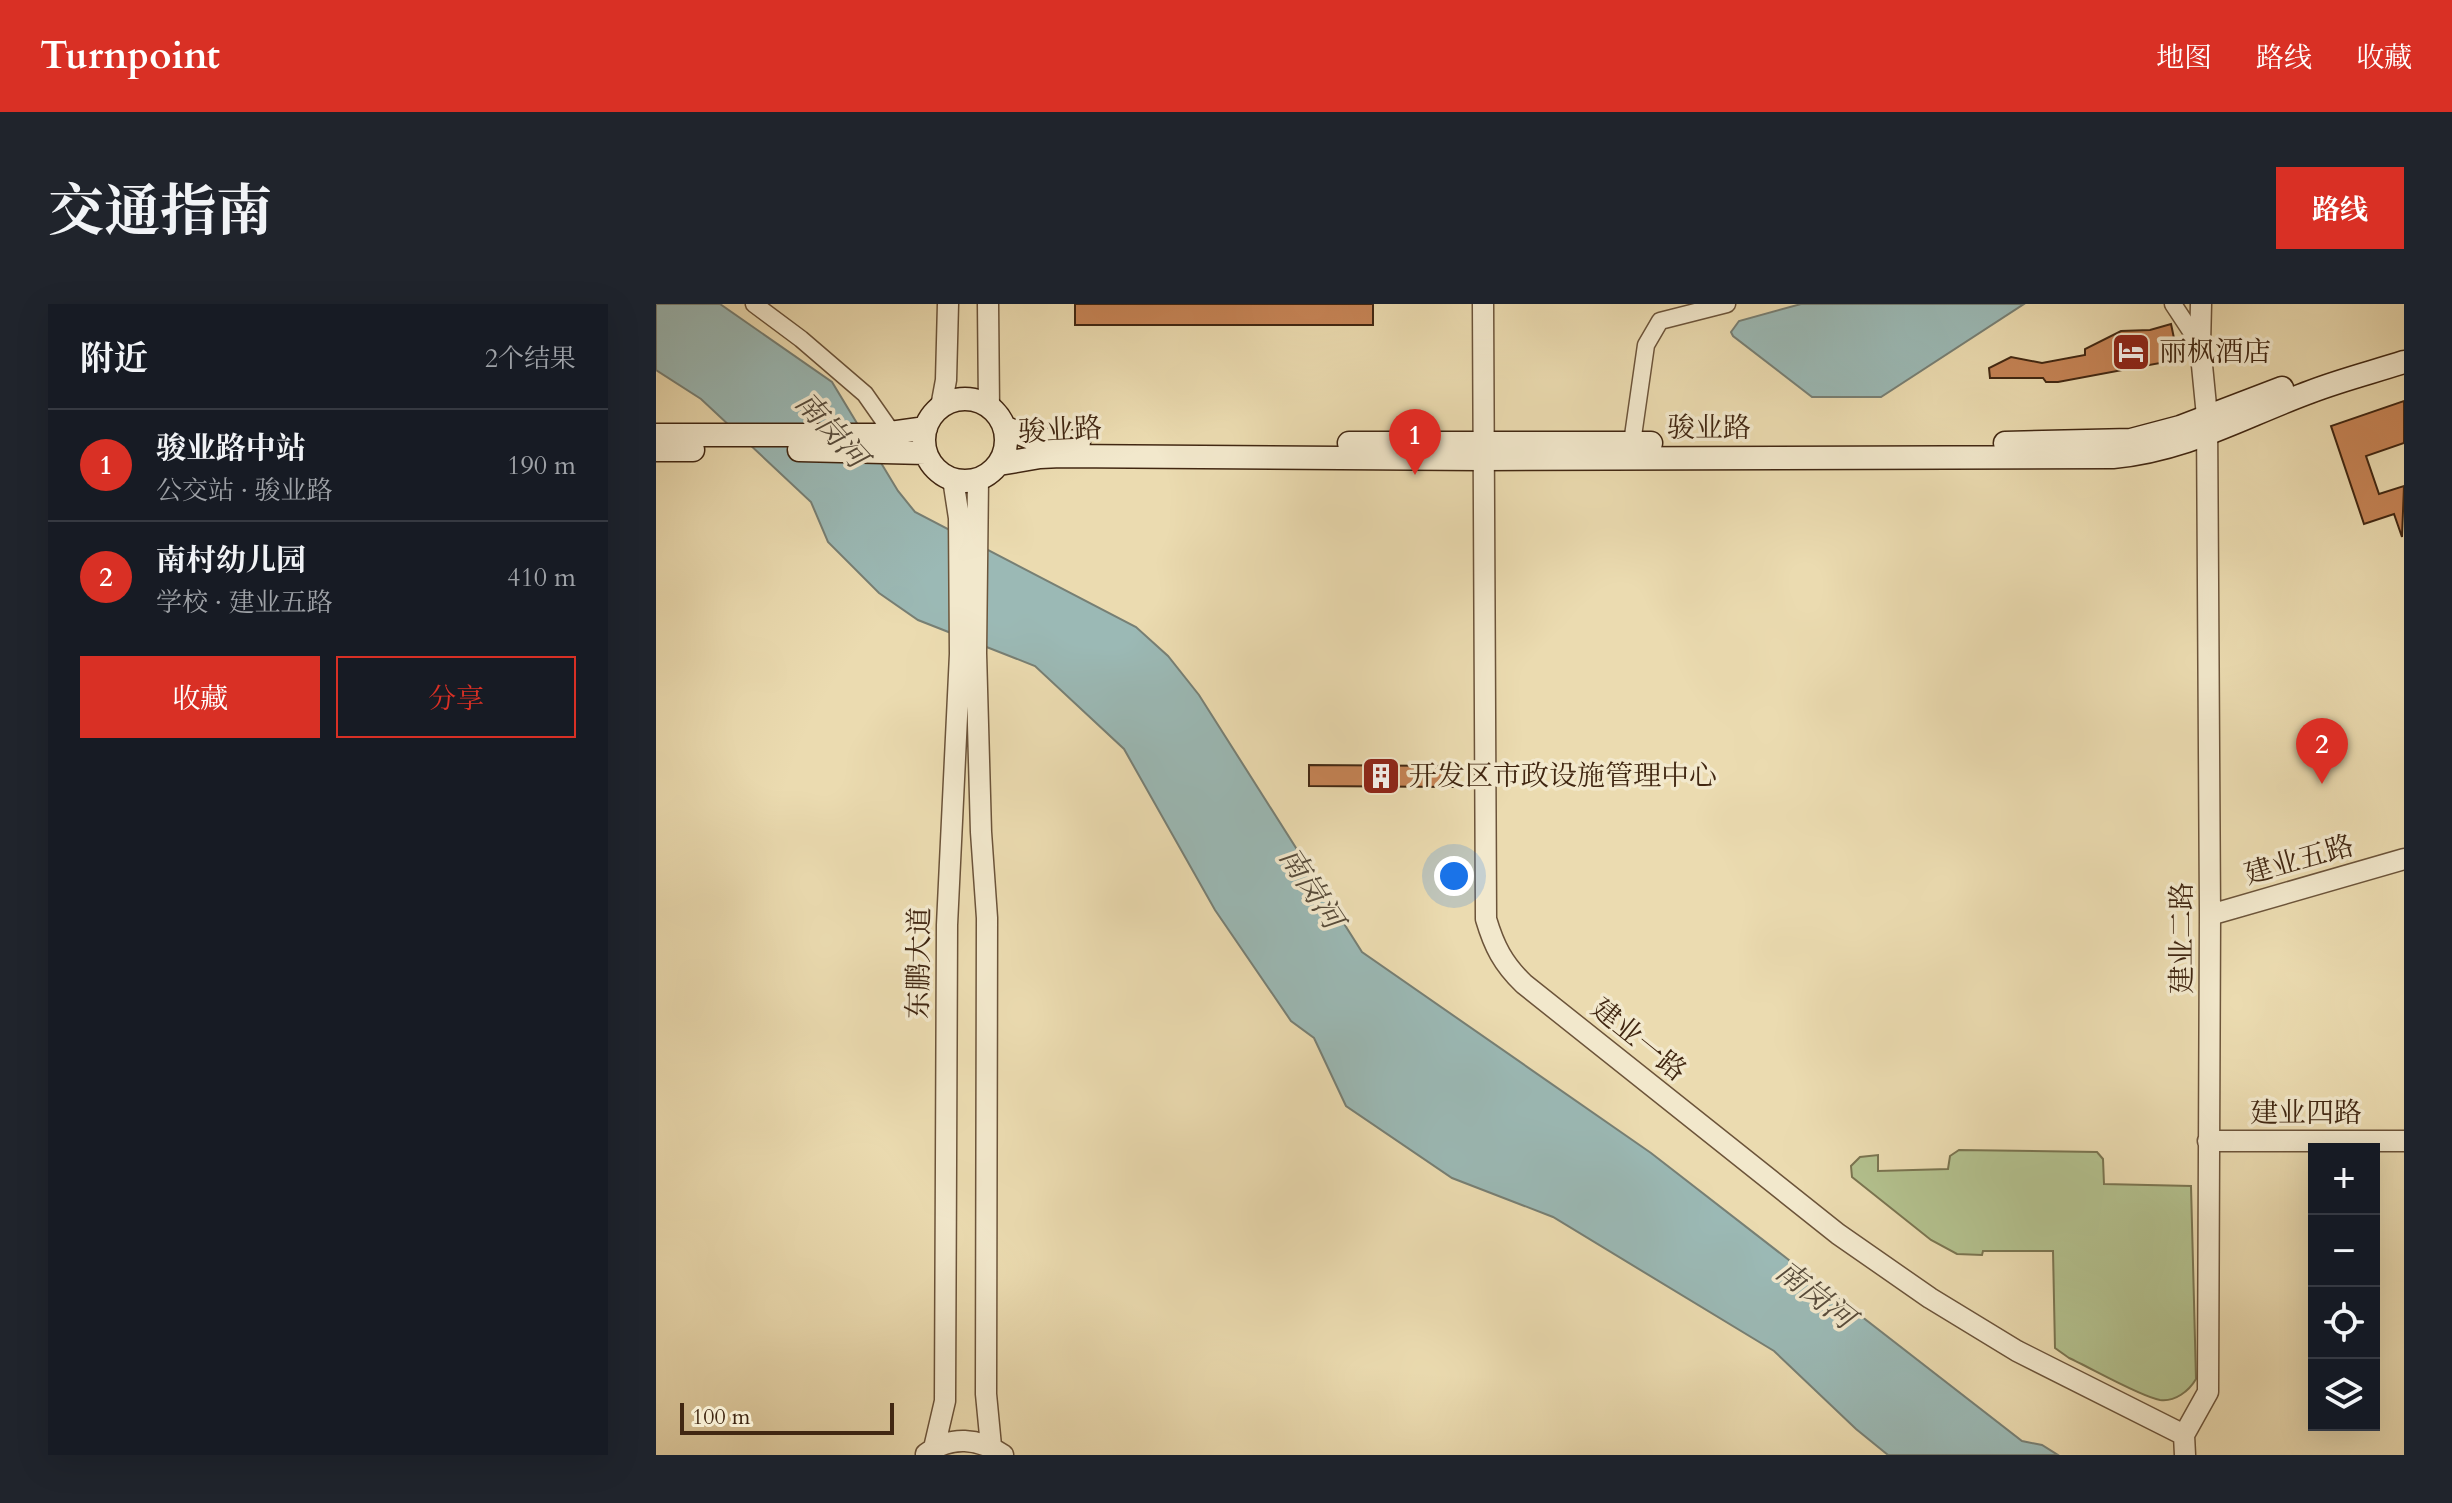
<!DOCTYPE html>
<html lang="zh">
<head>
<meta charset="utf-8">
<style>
	:root { --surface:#171b24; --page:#20242c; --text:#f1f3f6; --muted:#9ea1a6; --line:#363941; --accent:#d93025 }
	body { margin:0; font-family:Cardo,"Noto Serif SC",serif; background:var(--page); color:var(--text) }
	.controls { position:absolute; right:24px; bottom:24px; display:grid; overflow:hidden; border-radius:0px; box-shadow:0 8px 32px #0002 }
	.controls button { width:72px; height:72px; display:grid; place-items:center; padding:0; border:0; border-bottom:2px solid var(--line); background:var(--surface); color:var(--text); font:40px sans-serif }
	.scale { position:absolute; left:24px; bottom:20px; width:214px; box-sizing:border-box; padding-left:8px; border:4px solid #412712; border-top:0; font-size:22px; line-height:28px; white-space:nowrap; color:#412712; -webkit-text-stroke:6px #f2e8cc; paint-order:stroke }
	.you { position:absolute; left:798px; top:572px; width:28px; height:28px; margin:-20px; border:6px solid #fff; border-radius:50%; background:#1a73e8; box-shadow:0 0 0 12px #1a73e833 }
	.badge { display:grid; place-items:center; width:52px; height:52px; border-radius:50%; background:var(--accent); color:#fff; font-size:26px; font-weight:700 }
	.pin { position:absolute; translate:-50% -66px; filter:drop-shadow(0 2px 4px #0008) }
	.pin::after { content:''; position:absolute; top:42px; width:28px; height:24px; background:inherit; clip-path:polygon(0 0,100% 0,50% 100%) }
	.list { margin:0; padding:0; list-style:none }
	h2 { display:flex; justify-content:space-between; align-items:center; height:104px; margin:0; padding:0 32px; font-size:34px }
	h2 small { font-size:26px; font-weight:400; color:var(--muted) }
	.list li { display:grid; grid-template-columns:52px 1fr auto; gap:24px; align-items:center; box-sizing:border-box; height:112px; padding:0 32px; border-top:2px solid var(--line) }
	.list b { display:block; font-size:30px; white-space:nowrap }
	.list p { margin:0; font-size:26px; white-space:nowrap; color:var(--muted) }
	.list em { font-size:26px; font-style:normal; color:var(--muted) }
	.actions { display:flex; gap:16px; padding:24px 32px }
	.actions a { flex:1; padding:18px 0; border:2px solid var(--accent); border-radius:0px; text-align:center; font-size:28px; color:var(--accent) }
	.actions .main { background:var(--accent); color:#fff }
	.icon { flex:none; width:44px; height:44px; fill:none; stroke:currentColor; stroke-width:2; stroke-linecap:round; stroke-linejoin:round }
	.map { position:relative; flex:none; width:1748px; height:1151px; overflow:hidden; border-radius:0px }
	header { display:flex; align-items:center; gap:48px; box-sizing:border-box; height:112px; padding:0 40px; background:var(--accent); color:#fff }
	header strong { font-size:38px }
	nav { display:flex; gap:44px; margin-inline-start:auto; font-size:28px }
	.intro { display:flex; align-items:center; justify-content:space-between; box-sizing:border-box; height:192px; padding:0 48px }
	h1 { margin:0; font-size:56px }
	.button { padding:20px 36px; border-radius:0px; background:var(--accent); color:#fff; font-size:28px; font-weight:700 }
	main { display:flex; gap:48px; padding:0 48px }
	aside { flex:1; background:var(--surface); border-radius:0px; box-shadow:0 8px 32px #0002 }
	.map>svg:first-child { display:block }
	.green { fill:#b3c18e; stroke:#7a7450; stroke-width:2 }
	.water { fill:#9bb9b5; stroke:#777f74; stroke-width:2 }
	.building { fill:#c68456; stroke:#412712; stroke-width:2 }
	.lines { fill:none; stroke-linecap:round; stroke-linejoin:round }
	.minor-casing { stroke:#6c543a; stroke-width:19 }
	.tertiary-casing { stroke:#6c543a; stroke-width:23 }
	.secondary-casing { stroke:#412712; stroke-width:25 }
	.minor { stroke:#f2e8cc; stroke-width:16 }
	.tertiary { stroke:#f2e8cc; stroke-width:20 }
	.secondary { stroke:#f2e8cc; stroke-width:22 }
	.labels { text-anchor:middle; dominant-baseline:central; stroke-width:7; stroke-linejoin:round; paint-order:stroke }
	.poi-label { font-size:28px; fill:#412712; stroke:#f2e8cc; text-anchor:start }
	.street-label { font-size:28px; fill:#412712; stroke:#f2e8cc }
	.water-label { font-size:30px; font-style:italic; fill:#584c3b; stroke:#f2e8cc }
</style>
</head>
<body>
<header>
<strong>Turnpoint</strong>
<nav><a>地图</a><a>路线</a><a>收藏</a></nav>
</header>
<div class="intro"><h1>交通指南</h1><a class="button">路线</a></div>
<main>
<aside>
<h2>附近<small>2个结果</small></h2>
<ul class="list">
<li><span class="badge">1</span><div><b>骏业路中站</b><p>公交站 · 骏业路</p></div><em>190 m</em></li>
<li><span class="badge">2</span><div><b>南村幼儿园</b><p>学校 · 建业五路</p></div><em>410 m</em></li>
</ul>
<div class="actions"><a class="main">收藏</a><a>分享</a></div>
</aside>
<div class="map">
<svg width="1748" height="1151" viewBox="0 0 1748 1151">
	<rect width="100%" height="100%" fill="#ebdbb0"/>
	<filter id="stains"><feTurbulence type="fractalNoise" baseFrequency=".0025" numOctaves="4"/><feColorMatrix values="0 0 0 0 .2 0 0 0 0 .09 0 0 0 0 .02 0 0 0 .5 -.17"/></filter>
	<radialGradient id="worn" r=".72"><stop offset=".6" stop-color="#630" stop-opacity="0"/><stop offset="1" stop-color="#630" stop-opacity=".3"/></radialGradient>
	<path class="green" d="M1303 846 1441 848 1447 855 1448 880 1535 882 1540 1075C1533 1087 1519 1098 1504 1096 1485 1093 1433 1063 1413 1054L1399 1044 1397 947H1327L1326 951 1301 950 1275 936 1196 873 1195 862 1204 853 1222 851V867L1292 865 1294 852Z"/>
	<path class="water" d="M0 0H64L176 78 242 187 259 208 480 323 512 352 543 391 706 648 995 849 1366 1137 1386 1141 1402 1151H1232L1200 1125 1118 1047 897 913 796 874 690 802 658 734 635 717 559 606 468 445 379 362 262 316 223 289 172 238 155 198 45 95 0 66Z
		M1145 0H1368L1225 93H1156L1077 32 1075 28 1083 17Z"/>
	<path class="building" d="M419 0H717V21H419Z
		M1515 20 1522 53H1515V57L1402 78H1390L1387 74H1334L1333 64 1355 53 1386 59 1429 51V45L1465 27 1494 26Z
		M1748 97V139L1710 152 1723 190 1748 182 1746 233 1738 210 1708 220 1675 122Z
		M653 461 797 462V483L653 482Z"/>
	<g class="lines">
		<g class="minor-casing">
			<path id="minor" d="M98 0 145 35 209 90 237 130
				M1517 0 1544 41
				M976 139 990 41 1004 17 1071 0"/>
		</g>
		<g class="tertiary-casing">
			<path id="tertiary" d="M332 0 333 103
				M827 0 830 615C838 642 847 660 868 680L1182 930 1274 994 1361 1047 1528 1131
				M285 103 290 76 292 0
				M322 175 320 349 325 528 331 614 330 1090 335 1142
				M1554 611 1748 555
				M1552 837H1748
				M278 1144 289 1097 291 621 304 350 303 214 297 175
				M270 1150C295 1131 323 1134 347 1151
				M1529 1151 1528 1131 1552 1088 1554 611 1551 112 1544 41 1545 0"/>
		</g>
		<g class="secondary-casing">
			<path id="secondary" d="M268 136a41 41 0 1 1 82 0a41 41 0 1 1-82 0Z
				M348 123 377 135 423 138
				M0 131H220L270 124
				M693 139H995
				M1349 139 1475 136 1524 123 1626 84
				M0 146H37
				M143 146 270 149
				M343 160 384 153 405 152 826 155 1457 153C1531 146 1586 113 1654 88 1685 76 1717 68 1748 58"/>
		</g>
		<use href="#minor" class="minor"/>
		<use href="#tertiary" class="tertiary"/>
		<use href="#secondary" class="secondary"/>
	</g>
	<defs>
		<g id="hotel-square" transform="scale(2)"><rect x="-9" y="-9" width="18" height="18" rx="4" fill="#8f2418" stroke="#f2e8cc"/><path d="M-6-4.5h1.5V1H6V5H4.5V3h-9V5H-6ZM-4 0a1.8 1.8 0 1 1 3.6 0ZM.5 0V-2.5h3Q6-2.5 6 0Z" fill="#fff"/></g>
		<g id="building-square" transform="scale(2)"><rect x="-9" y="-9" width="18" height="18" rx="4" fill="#8f2418" stroke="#f2e8cc"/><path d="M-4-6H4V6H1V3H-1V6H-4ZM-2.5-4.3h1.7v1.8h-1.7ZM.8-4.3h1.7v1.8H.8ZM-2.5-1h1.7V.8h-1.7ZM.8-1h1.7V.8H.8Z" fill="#fff"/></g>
	</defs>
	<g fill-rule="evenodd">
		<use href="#hotel-square" x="1475" y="48"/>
		<use href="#building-square" x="725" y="472"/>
	</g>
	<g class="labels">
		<g class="poi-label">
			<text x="1503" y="48">丽枫酒店</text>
			<text x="753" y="472">开发区市政设施管理中心</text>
		</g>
		<g class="street-label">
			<text x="1053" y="124">骏业路</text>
			<text transform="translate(404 126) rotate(-3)">骏业路</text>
			<text transform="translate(1643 556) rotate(-16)">建业五路</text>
			<text transform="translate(1526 634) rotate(-90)">建业二路</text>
			<text transform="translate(263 659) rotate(-89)">东鹏大道</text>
			<text transform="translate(983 736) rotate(39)">建业一路</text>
			<text x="1650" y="809">建业四路</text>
		</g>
		<g class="water-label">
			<text transform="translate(175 126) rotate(48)">南岗河</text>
			<text transform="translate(655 584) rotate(57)">南岗河</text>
			<text transform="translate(1159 991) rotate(38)">南岗河</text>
		</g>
	</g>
	<rect width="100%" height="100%" filter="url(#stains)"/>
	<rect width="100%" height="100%" fill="url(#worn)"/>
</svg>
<div class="controls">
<button>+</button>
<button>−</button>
<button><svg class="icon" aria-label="locate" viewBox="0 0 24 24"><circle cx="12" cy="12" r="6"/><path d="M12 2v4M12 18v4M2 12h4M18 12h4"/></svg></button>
<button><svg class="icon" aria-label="layers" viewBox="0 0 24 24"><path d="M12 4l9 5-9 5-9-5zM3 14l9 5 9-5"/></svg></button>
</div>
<div class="scale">100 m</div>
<div class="you"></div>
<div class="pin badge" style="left:759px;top:171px">1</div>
<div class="pin badge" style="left:1666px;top:480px">2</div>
</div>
</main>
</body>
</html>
